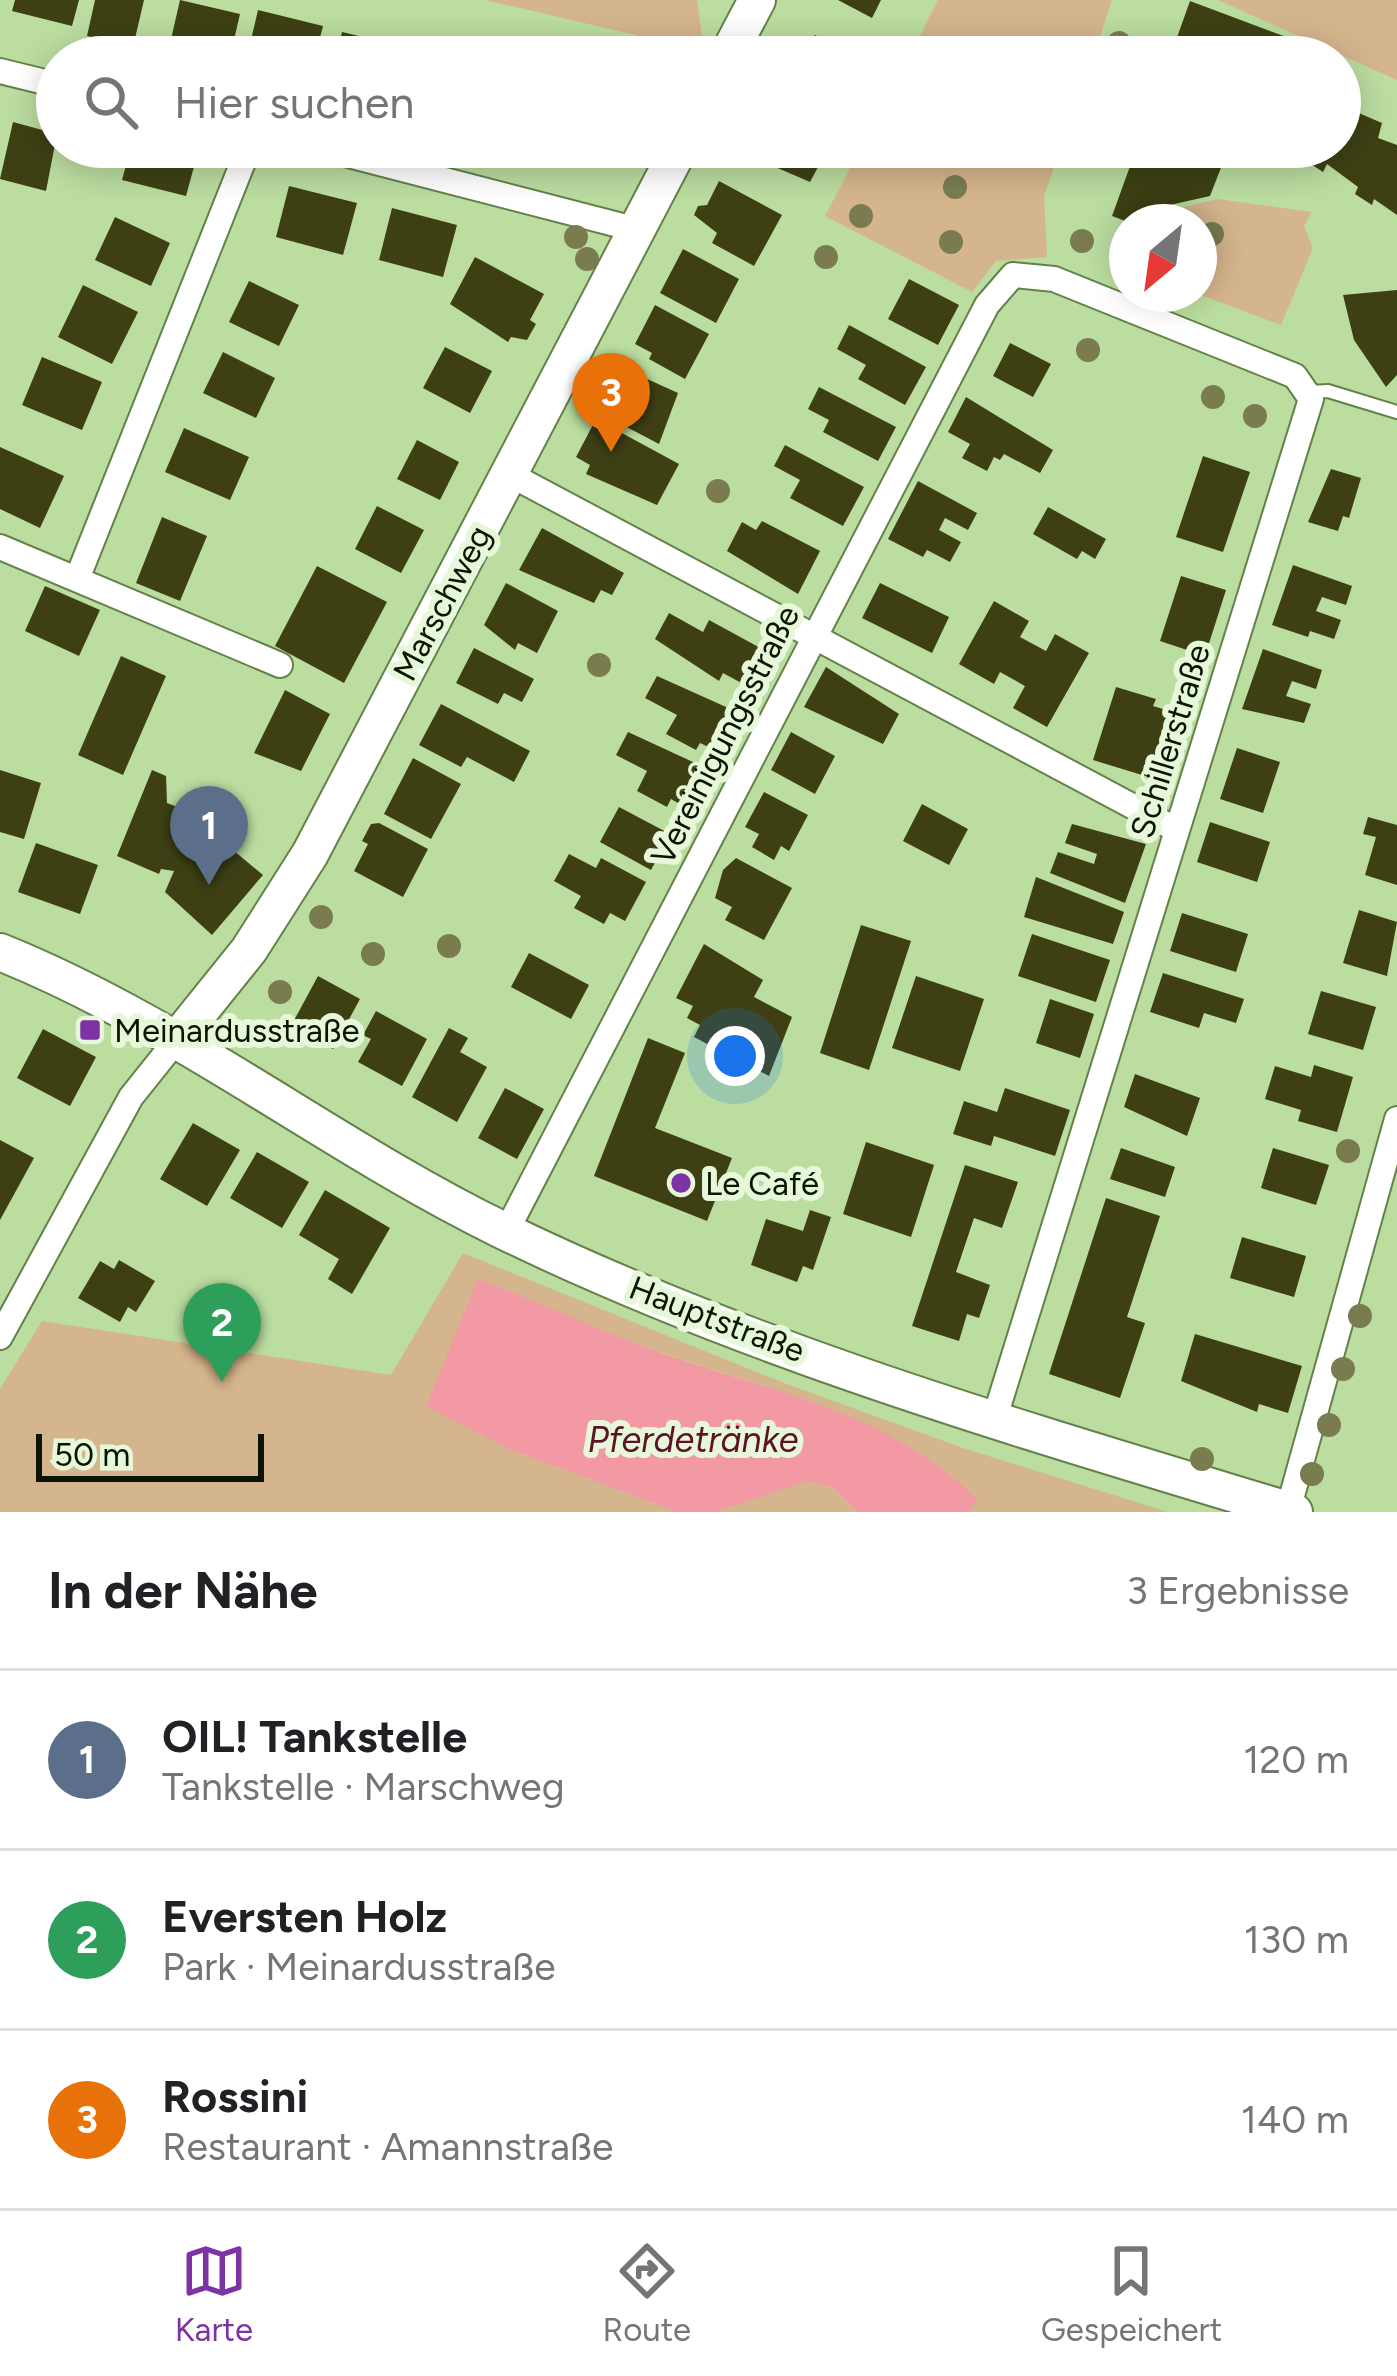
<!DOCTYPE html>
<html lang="de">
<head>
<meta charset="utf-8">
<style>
	:root { --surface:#fff; --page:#f6f6f6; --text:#202124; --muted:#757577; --line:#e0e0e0; --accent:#7e33a4 }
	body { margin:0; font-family:Figtree,sans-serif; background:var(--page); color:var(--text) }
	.compass { position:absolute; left:1109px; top:204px; width:108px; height:108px; border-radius:50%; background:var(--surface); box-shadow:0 6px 30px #0003; rotate:209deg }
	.scale { position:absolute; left:36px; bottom:30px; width:228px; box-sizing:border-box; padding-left:12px; border:6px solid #0a1602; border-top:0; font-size:33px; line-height:42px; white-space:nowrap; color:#0a1602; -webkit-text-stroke:9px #e6f8d9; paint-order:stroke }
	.you { position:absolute; left:735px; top:1056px; width:42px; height:42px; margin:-30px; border:9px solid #fff; border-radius:50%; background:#1a73e8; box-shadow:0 0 0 18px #1a73e833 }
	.badge { display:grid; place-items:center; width:78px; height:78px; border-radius:50%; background:var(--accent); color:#fff; font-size:39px; font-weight:700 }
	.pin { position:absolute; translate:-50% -99px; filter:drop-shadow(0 3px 6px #0008) }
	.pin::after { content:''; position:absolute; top:63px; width:42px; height:36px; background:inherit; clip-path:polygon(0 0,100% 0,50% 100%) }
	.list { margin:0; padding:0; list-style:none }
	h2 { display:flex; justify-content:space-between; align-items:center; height:156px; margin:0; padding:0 48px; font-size:51px }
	h2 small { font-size:39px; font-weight:400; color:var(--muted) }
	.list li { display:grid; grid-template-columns:78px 1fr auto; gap:36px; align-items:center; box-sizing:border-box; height:180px; padding:0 48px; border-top:3px solid var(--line) }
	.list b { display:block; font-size:45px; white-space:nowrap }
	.list p { margin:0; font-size:39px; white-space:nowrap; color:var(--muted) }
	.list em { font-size:39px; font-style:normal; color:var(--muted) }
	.icon { flex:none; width:66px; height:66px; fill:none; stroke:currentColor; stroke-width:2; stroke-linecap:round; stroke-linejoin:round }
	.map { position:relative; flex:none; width:1397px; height:1512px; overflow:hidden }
	.search { position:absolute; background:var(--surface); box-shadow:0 6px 30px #0003; left:36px; right:36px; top:36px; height:132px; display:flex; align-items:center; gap:30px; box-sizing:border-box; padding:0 42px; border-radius:66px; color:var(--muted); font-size:45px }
	.sheet { height:696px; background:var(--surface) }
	nav { display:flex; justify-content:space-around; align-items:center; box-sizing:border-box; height:168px; border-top:3px solid var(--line); background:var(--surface); font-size:33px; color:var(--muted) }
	nav a { display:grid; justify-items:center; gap:6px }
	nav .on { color:var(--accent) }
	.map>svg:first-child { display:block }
	.green { fill:#d5b58d }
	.water { fill:#f399a4 }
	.building { fill:#3e4014 }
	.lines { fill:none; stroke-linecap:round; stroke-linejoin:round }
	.lane-casing { stroke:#638249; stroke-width:16 }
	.street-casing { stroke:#638249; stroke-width:28 }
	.secondary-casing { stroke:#638249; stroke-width:40 }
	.lane { stroke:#fff; stroke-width:12 }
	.street { stroke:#fff; stroke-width:24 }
	.secondary { stroke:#fff; stroke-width:36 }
	.tree { fill:#7a7c50 }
	.poi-dot { fill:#7e33a4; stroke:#e6f8d9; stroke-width:4.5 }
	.labels { text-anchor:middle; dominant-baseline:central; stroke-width:12; stroke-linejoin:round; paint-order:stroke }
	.street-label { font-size:33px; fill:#0a1602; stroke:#e6f8d9 }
	.poi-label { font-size:33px; fill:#0a1602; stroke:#e6f8d9; text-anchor:start }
	.water-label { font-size:36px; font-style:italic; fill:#5f1125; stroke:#e6f8d9 }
</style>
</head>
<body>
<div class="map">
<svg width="1397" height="1512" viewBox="0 0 1397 1512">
	<rect width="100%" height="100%" fill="#bbdda0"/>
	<path class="green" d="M485 0H697L704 51Z
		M938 0H1112L1093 57H909Z
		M1218 0H1397V80Z
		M861 147H1061L1044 196 1047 257 996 261 972 292 825 216Z
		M1218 199 1312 212 1304 226 1313 248 1281 325 1198 294 1199 222H1165L1168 211Z
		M463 1253 784 1383 963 1448 1168 1512H969L976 1499C890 1415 761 1388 651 1349 592 1329 535 1303 478 1280L439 1382 509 1449 677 1512H0V1389L42 1321 391 1375Z
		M808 1480 832 1487 858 1512H715Z"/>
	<path class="water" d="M478 1279C536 1300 591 1327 648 1348 769 1393 880 1406 977 1499L969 1512H858L832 1487 808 1481 715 1512H677L509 1449 426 1406Z"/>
	<path class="building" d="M15 0H79L72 26 12 11Z
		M95 0H144L133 47 87 36Z
		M180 0 240 14 230 57 169 48Z
		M838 0H881L872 18Z
		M1190 1 1289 38 1282 57H1170Z
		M258 10 323 26 315 57H247Z
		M342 32 389 43 386 57H336Z
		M815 35 830 43 824 53 831 57H797Z
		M611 40 663 52 661 57H607Z
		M1340 105 1382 123 1378 138 1397 145V215L1374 199 1372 205 1355 194 1358 187 1327 164 1323 172 1308 162 1311 153 1302 147H1340Z
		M13 122 57 134 46 191 0 179Z
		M131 147 198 152 186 196 122 180Z
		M573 147H619L616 159Z
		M754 147H813L825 154 810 182 750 156Z
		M1137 147H1229L1210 196 1161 207 1155 222H1128L1112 216Z
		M719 181 782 215 754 266 712 243 717 233 694 215 698 206 707 205Z
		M289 186 357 203 343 255 276 237Z
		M392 208 457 225 443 277 379 260Z
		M115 217 170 243 151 286 95 260Z
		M683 249 739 279 716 323 660 293Z
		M475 257 544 294 530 320 536 324 527 340 511 337 508 342 450 304Z
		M909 279 959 305 938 345 888 319Z
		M249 281 299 305 279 346 229 322Z
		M83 285 138 312 112 364 58 337Z
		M1397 290V375L1386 387 1354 340 1343 295Z
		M655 305 709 334 685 379 649 359 652 353 635 344Z
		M849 325 926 367 905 405 858 379 866 365 837 349Z
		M1010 343 1051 364 1033 397 993 376Z
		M445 347 492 371 470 413 423 388Z
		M223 352 275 378 256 418 203 393Z
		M42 357 102 382 82 430 22 405Z
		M623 368 678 393 659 444 600 413Z
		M819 387 896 427 878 461 823 432 829 420 808 409Z
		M966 397 1053 450 1040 473 1004 454 1000 460 994 457 987 471 962 458 970 444 948 432Z
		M596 419 679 464 657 505 586 474 590 465 576 457Z
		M184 428 249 457 230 500 165 472Z
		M417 440 459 462 440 500 397 479Z
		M785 445 864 487 843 526 790 498 800 480 774 466Z
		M0 447 64 476 40 528 0 509Z
		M1203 456 1250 472 1223 552 1176 537Z
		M1331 469 1361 478 1349 518 1343 516 1338 531 1308 522Z
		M918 481 977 513 968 530 945 518 939 530 961 542 950 562 927 550 923 557 888 539Z
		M377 506 424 530 401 573 355 549Z
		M1048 507 1106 539 1095 559 1082 551 1077 559 1033 534Z
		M162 517 207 536 180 601 136 583Z
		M762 521 820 551 798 594 727 551 742 522 756 530Z
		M542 528 624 573 612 595 601 590 594 603 519 570Z
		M1293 565 1352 586 1346 605 1322 597 1316 611 1341 620 1334 639 1310 631 1308 637 1272 625Z
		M317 566 387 602 344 683 275 646Z
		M1181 576 1226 590 1205 656 1160 641Z
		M506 583 558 611 537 653 518 643 515 650 484 625Z
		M880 583 949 617 932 653 862 618Z
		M45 586 100 610 79 656 25 631Z
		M994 601 1029 621 1020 637 1046 651 1055 634 1089 653 1047 727 1013 708 1025 686 1000 672 994 684 959 664Z
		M669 613 703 632 709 620 766 651 747 686 723 673 719 681 655 639Z
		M474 648 534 679 522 702 504 693 498 704 456 683Z
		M1263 649 1322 670 1316 689 1292 681 1286 696 1311 704 1304 723 1242 709Z
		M121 656 166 676 123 775 78 755Z
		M826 667 899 714 883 744 804 707Z
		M657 676 735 711 715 750 700 743 696 750 666 734 677 715 645 698Z
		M1116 687 1156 699 1153 706 1176 713 1155 779 1093 760Z
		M285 690 330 714 301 771 254 753Z
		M441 704 530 751 514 782 467 757 461 767 419 745Z
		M628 732 706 768 685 807 671 799 667 807 637 791 647 771 616 755Z
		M791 732 835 756 815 794 771 770Z
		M1237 748 1280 762 1263 813 1220 799Z
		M413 758 461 784 431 839 384 814Z
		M0 770 41 783 24 839 0 832Z
		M152 770 166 776 167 803 206 818 203 825 263 875 212 935 165 892 174 871 161 869 159 874 117 856Z
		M764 792 808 815 789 851 781 846 774 860 752 847 759 834 745 827Z
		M922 804 968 829 949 865 903 841Z
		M619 807 670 834 651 870 600 842Z
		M1368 817 1397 825V885L1365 875 1376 837 1363 834Z
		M1210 822 1270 842 1257 882 1197 862Z
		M379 823 428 849 403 897 354 871 368 844 362 841 371 824Z
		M1072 824 1146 844 1125 903 1050 873 1058 852 1094 864 1097 854 1065 843Z
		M36 843 98 865 80 914 18 892Z
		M569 854 596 868 601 858 646 882 625 921 610 913 604 924 574 908 581 896 554 881Z
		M736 858 792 888 764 940 725 920 732 907 715 898 723 870Z
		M1036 877 1124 912 1113 944 1024 917Z
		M1359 910 1397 922 1387 976 1343 963Z
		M1182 913 1248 934 1236 972 1170 951Z
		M861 925 911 941 869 1070 820 1053Z
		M1032 934 1110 960 1096 1002 1018 976Z
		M704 944 763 980 754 997 792 1017 769 1076 694 1037 700 1025 687 1018 693 1006 676 998Z
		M529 953 589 985 571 1019 511 987Z
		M1163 973 1244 999 1236 1023 1204 1013 1199 1028 1150 1012Z
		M318 976 360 999 333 1049 291 1026Z
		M916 976 984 999 960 1071 892 1048Z
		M1321 991 1376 1007 1363 1050 1308 1034Z
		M1050 999 1094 1014 1080 1058 1036 1043Z
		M376 1011 427 1039 402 1086 358 1062 371 1039 363 1035Z
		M449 1028 468 1038 460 1052 487 1067 457 1122 412 1097Z
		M43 1029 96 1057 70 1106 17 1078Z
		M648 1038 685 1053 655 1128 732 1158 707 1221 594 1176Z
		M1314 1065 1353 1077 1337 1132 1298 1121 1301 1110 1265 1099 1275 1066 1311 1077Z
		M1135 1074 1200 1098 1187 1136 1124 1107Z
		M505 1088 544 1109 517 1159 478 1138Z
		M1005 1088 1070 1110 1055 1156 994 1136 991 1146 953 1134 964 1101 997 1112Z
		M193 1123 240 1150 207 1206 160 1179Z
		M0 1140 34 1158 0 1220Z
		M866 1142 934 1165 911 1237 843 1214Z
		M1121 1148 1175 1167 1165 1197 1110 1179Z
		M1273 1148 1329 1165 1316 1205 1261 1188Z
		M257 1152 309 1182 282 1228 230 1198Z
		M965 1165 1018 1182 1002 1228 974 1218 956 1272 990 1285 979 1318 967 1314 959 1341 912 1326Z
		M325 1190 390 1228 352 1294 328 1279 339 1259 299 1235Z
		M1106 1198 1160 1216 1127 1317 1145 1323 1120 1398 1049 1374Z
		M810 1210 831 1217 813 1270 803 1266 797 1282 751 1265 766 1219 803 1231Z
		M1242 1237 1306 1256 1294 1297 1230 1278Z
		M119 1260 155 1281 136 1312 128 1307 120 1322 78 1298 100 1261 114 1269Z
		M1195 1334 1302 1366 1288 1413 1259 1404 1257 1412 1181 1381Z"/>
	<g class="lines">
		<g class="lane-casing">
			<path id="lane" d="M1310 392 1328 391 1397 412"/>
		</g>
		<g class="street-casing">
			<path id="street" d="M0 71 57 85
				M317 147 638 230
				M511 475 1177 830
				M0 547 280 665
				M77 579 249 147
				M506 1232 987 305 1013 275 1054 279 1295 376 1311 399 994 1420
				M0 1337 131 1097 175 1042
				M1288 1510 1397 1119"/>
		</g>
		<g class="secondary-casing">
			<path id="secondary" d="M727 57 757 0
				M0 952C177 1023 329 1145 500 1229 752 1352 1027 1431 1294 1512
				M175 1042 249 950 310 854 680 147"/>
		</g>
		<use href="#lane" class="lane"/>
		<use href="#street" class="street"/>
		<use href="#secondary" class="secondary"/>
	</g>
	<g class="tree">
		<circle cx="1119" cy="43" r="12"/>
		<circle cx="955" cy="187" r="12"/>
		<circle cx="861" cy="216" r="12"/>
		<circle cx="1212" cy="234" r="12"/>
		<circle cx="576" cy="237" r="12"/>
		<circle cx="1082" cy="241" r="12"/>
		<circle cx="951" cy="242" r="12"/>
		<circle cx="826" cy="257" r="12"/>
		<circle cx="587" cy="259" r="12"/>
		<circle cx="1088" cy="350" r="12"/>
		<circle cx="1213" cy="397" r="12"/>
		<circle cx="1255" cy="416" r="12"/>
		<circle cx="718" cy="491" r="12"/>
		<circle cx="599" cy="665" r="12"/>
		<circle cx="321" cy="917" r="12"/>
		<circle cx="449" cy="946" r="12"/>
		<circle cx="373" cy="954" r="12"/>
		<circle cx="280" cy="992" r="12"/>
		<circle cx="1348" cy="1151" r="12"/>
		<circle cx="1360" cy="1316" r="12"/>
		<circle cx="1343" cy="1369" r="12"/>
		<circle cx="1329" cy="1425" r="12"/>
		<circle cx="1202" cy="1459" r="12"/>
		<circle cx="1312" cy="1474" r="12"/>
	</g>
	<g class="poi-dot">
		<rect x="78" y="1018" width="24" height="24" rx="6"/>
		<circle cx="681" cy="1183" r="12"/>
	</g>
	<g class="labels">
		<g class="street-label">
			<text transform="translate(442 603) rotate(-62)">Marschweg</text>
			<text transform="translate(725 735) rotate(-63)">Vereinigungsstraße</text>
			<text transform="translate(1170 741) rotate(-73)">Schillerstraße</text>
			<text transform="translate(717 1319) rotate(21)">Hauptstraße</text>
		</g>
		<g class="poi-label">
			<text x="114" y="1030">Meinardusstraße</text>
			<text x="705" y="1183">Le Café</text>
		</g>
		<g class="water-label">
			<text x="693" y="1439">Pferdetränke</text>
		</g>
	</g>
</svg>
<svg class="compass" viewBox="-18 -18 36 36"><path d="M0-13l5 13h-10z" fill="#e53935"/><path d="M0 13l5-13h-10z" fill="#757577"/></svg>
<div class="scale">50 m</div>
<div class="you"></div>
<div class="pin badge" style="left:209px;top:885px;background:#5c6f8a">1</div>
<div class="pin badge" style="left:222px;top:1382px;background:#2e9e5b">2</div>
<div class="pin badge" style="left:611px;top:452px;background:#e8710a">3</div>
<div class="search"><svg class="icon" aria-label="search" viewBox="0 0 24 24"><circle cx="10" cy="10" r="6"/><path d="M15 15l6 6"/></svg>Hier suchen</div>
</div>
<section class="sheet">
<h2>In der Nähe<small>3 Ergebnisse</small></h2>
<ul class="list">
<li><span class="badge" style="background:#5c6f8a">1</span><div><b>OIL! Tankstelle</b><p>Tankstelle · Marschweg</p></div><em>120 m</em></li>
<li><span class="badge" style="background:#2e9e5b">2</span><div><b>Eversten Holz</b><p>Park · Meinardusstraße</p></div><em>130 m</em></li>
<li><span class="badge" style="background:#e8710a">3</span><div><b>Rossini</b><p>Restaurant · Amannstraße</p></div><em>140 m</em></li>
</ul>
</section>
<nav>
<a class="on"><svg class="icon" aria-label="map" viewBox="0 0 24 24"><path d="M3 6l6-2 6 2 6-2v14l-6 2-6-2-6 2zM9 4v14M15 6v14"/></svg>Karte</a>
<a><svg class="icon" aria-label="directions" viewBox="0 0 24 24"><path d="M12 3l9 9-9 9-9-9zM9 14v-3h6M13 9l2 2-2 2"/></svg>Route</a>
<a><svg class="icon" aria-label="saved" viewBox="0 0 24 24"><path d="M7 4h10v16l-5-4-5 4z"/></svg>Gespeichert</a>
</nav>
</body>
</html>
